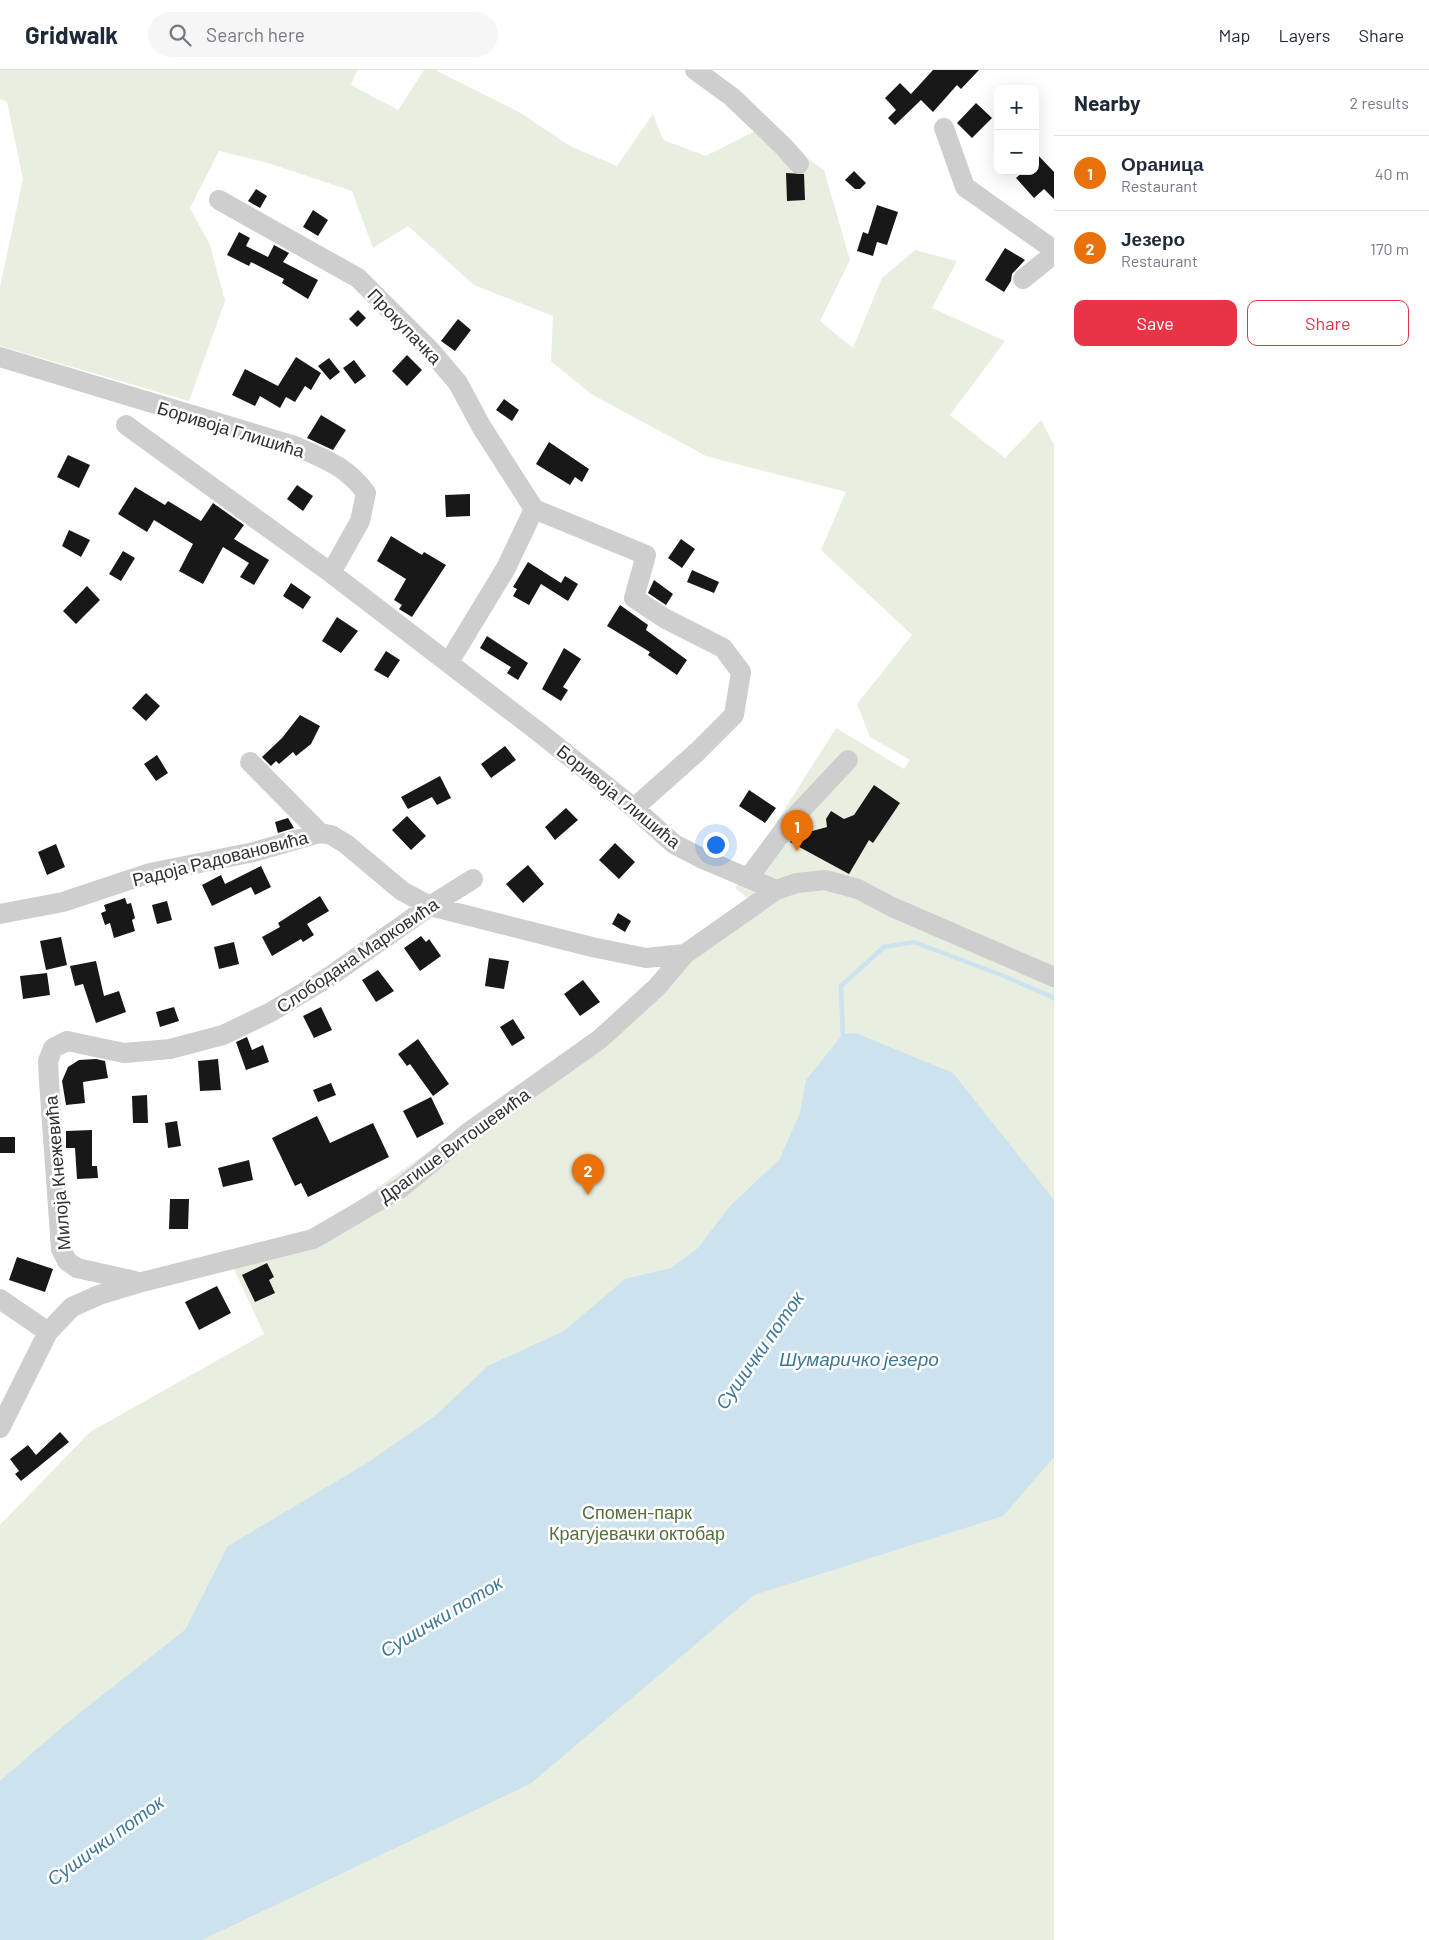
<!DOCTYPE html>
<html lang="en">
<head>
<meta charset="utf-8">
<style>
	:root { --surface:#fff; --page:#f6f6f7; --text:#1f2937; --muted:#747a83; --line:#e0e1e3; --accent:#e93347 }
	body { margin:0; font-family:Barlow,sans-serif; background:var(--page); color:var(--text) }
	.controls { position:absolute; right:15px; top:15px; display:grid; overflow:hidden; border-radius:10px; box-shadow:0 5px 20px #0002 }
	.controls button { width:45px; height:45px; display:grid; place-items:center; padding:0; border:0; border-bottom:1px solid var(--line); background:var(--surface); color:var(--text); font:25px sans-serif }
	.you { position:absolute; left:715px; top:774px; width:18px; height:18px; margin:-12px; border:4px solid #fff; border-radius:50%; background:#1a73e8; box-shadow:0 0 0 8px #1a73e833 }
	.badge { display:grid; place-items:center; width:32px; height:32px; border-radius:50%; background:var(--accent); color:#fff; font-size:16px; font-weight:700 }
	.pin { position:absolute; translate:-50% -41px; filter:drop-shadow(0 1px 2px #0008) }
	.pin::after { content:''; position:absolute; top:26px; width:18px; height:15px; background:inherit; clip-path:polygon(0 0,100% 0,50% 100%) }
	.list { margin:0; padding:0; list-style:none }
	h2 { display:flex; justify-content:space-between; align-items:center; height:65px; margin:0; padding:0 20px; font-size:21px }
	h2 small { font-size:16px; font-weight:400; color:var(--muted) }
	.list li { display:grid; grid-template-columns:32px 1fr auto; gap:15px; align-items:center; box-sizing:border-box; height:75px; padding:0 20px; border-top:1px solid var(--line) }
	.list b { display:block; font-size:19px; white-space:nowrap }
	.list p { margin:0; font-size:16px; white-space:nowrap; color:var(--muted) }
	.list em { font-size:16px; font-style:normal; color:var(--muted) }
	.actions { display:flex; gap:10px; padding:15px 20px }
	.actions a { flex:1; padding:11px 0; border:1px solid var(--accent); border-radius:10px; text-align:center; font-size:18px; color:var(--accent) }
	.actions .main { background:var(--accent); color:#fff }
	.icon { flex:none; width:28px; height:28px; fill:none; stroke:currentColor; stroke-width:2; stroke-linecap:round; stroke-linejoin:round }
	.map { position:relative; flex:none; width:1054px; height:1870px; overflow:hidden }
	header { display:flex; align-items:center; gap:30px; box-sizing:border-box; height:70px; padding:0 25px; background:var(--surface); border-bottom:1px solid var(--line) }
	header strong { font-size:24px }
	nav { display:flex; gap:28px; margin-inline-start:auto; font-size:18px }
	.search { width:350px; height:45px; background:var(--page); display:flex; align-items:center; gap:12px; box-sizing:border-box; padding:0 18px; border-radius:28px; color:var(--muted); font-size:19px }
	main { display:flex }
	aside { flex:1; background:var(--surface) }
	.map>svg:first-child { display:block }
	.green { fill:#e8eee0 }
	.water { fill:#cce2ee }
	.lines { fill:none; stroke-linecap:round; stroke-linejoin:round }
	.stream { stroke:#cce2ee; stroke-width:4.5 }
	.building { fill:#181818 }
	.minor { stroke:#cecece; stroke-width:20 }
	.labels { text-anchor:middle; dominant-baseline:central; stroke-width:5; stroke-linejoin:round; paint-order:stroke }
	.street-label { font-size:18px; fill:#313131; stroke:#fff }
	.park-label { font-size:18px; fill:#566f3d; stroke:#fff }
	.water-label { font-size:19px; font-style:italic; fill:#3c7796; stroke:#fff }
</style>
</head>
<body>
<header>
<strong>Gridwalk</strong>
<div class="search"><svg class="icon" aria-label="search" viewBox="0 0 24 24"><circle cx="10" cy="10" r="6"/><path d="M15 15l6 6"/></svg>Search here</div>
<nav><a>Map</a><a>Layers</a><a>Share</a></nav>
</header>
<main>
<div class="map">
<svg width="1054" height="1870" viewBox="0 0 1054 1870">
	<rect width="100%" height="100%" fill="#fff"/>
	<path class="green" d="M0 0H357L351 15 398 40 424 0H435L519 42 570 76 617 96 653 44 663 70 706 86 763 57 824 100 850 190 820 251 853 278 882 208 915 180 957 191 932 238 1005 271 950 345 1005 388 1041 350 1054 375V1870H0V1455L90 1362 264 1264 228 1186 303 1165 354 1134 581 975 750 830 735 818 836 658 904 699 910 690 870 667 857 634 912 565 821 480 846 422 706 386 591 324 551 291 553 246 474 215 408 156 373 178 352 121 268 93 219 81 190 138 210 175 225 231 189 331 0 276V217L23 109 7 32 0 29Z"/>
	<path class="water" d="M856 963 953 1003 1054 1130V1387L1003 1446 754 1525 530 1714 202 1870H0V1711L67 1653 185 1560 228 1476 367 1393 435 1346 488 1296 564 1261 625 1209 671 1198 698 1178 731 1135 779 1090 800 1043 806 1010 843 964Z"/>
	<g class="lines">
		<path class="stream" d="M843 969 841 916 884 877 914 872 1004 906 1054 928"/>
	</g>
	<path class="building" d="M933 0H979L961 19 957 15 933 42 921 30 895 55 888 48 896 40 885 28 900 13 911 24Z
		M976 33 992 48 972 68 957 53Z
		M1035 82 1054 102V129L1044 119 1034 128 1016 108 1024 101H1035Z
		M854 101 866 113 860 119H855L845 110Z
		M786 103 804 104 805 130 787 131Z
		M256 119 267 126 260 138 248 131Z
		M877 135 898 142 887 175 877 172 873 186 857 181 863 162 868 164Z
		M313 140 328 150 318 166 303 157Z
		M239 162 250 168 246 176 268 187 274 175 289 183 283 192 318 210 308 229 282 213 284 209 251 192 249 196 227 185Z
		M1005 178 1025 190 1012 204 1011 211 1004 222 985 210Z
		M358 240 366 248 357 257 349 249Z
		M458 249 471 260 455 281 441 271Z
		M407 285 422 300 407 316 392 301Z
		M296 287 321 303 311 320 305 316 295 332 286 327 280 338 260 326 255 336 232 325 245 299 278 316Z
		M329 288 340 302 330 310 318 296Z
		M354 290 366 306 355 314 343 298Z
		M504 329 519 340 512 351 496 340Z
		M321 345 346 360 333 380 307 368Z
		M549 372 589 399 582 412 575 407 570 415 536 394Z
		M68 385 90 395 79 418 57 407Z
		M297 415 313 426 303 441 287 429Z
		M135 417 165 435 168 431 201 451 213 433 244 455 234 469 269 490 254 515 240 507 249 493 223 477 203 514 179 501 193 474 154 450 147 462 118 444Z
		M470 424V446L446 447 445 425Z
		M69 460 90 470 81 487 62 476Z
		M391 466 422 485 424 482 446 495 412 547 399 539 402 535 394 530 406 509 377 491Z
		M681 469 695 479 682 498 668 488Z
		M123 481 135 488 121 511 109 504Z
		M528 492 561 513 565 506 578 514 568 531 541 514 529 535 513 526 517 519 513 517Z
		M692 500 719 512 714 523 687 512Z
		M654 510 673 524 666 535 648 523Z
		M291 513 311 527 303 539 283 526Z
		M87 516 100 530 76 554 63 541Z
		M620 535 648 555 646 560 687 590 677 605 648 585 650 582 607 556Z
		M337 547 358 561 341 583 322 571Z
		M487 566 528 593 518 610 507 603 511 597 480 578Z
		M564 578 581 589 563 617 568 620 561 631 542 619Z
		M386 581 400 590 388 608 374 600Z
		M146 623 160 636 146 651 132 638Z
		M300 645 320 656 311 674 296 686 293 682 279 694 276 691 271 696 262 687 282 668Z
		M505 676 516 690 491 708 481 694Z
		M157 685 168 703 156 711 144 694Z
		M440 706 451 728 437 735 432 727 408 739 401 727Z
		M874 715 900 733 873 773 869 770 849 804 790 772 794 766 827 757 826 749 831 741 844 749 854 745Z
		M749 720 776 738 765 753 739 736Z
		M566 738 578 750 555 770 545 757Z
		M407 746 426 766 411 780 392 760Z
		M288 748 294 758 278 763 275 752Z
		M615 773 635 792 619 809 599 790Z
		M56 774 65 797 47 805 38 782Z
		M528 795 544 814 523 833 506 814Z
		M261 796 271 817 255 825 251 817 212 836 202 815 221 805 225 814Z
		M320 826 329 841 307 854 314 865 303 872 301 869 272 886 262 867 280 857 278 853Z
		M125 828 127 834 131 833 135 848 132 850 135 861 114 868 110 853 105 855 101 843 106 841 104 835Z
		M167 831 172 850 157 854 152 835Z
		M618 843 631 851 625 862 612 854Z
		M421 866 426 872 429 869 441 886 420 901 404 878Z
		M61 867 67 895 46 900 40 871Z
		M234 872 239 894 219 899 214 877Z
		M489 888 509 891 504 919 485 916Z
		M96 891 104 926 119 921 126 942 96 953 83 914 75 916 70 896Z
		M378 900 394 921 376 932 362 910Z
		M47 903 50 925 23 929 20 906Z
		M583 910 600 932 580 946 564 924Z
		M174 937 179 951 160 957 156 942Z
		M321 937 332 960 314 968 303 946Z
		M513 949 525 968 512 976 500 957Z
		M247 967 252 980 263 975 269 992 246 1000 236 972Z
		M418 969 449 1014 433 1026 410 994 407 996 398 984Z
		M96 989 105 991 108 1008 83 1012 85 1033 66 1035 62 1011 68 997 79 990Z
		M218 989 221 1020 200 1021 198 991Z
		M331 1013 336 1025 318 1032 313 1020Z
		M147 1025 148 1053H133L132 1026Z
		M431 1027 444 1054 417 1068 403 1041Z
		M317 1046 330 1073 373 1053 389 1087 308 1127 301 1113 295 1116 272 1068Z
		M177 1051 181 1076 168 1078 165 1053Z
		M92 1060V1096H97L98 1108 77 1109 75 1078H66V1061Z
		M0 1067H15V1083H0Z
		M249 1090 253 1110 223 1117 218 1098Z
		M170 1129H189L188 1159H169Z
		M17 1187 53 1199 45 1222 9 1210Z
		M267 1193 274 1207 269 1210 275 1223 255 1232 242 1205Z
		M217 1216 231 1243 199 1260 185 1232Z
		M60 1362 69 1372 21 1411 15 1404 19 1401 10 1389 28 1375 36 1385Z"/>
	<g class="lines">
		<path class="minor" d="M695 0 732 27 783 76 799 94
			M944 58 965 117 1054 180
			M219 130 358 208 431 281 458 313 481 356 534 439 506 498 449 592
			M1023 209 1054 184
			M0 287 295 376C326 390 345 395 366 423L360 451 331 503 540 663 634 738 674 774 703 789 776 820
			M126 355 331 503
			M534 439 646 485 634 528 664 548 723 578 741 602 734 645 697 682 634 738
			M250 692 320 763
			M749 807 789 753 848 690
			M0 844 63 832 150 803 254 782 320 763 331 765 346 774 402 821 430 836 592 877 646 888 685 884
			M135 1211 77 1198 67 1191 61 1179 49 1011 48 991 53 978 67 971 124 983 170 979 223 965 271 942 329 907 430 836 473 809
			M0 1229 48 1262
			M0 1358 48 1262 72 1237 99 1225 142 1212 313 1169 402 1117 469 1062 600 969 657 917 685 884 776 820 797 813 825 810 858 819 892 837 1054 907"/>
	</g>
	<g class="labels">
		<g class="street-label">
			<text transform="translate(405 256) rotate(46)">Прокупачка</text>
			<text transform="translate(231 359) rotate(17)">Боривоја Глишића</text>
			<text transform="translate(619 726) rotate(39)">Боривоја Глишића</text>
			<text transform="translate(220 788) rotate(-14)">Радоја Радовановића</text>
			<text transform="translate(357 885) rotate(-34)">Слободана Марковића</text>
			<text transform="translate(454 1075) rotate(-36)">Драгише Витошевића</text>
			<text transform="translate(57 1103) rotate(-95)">Милоја Кнежевића</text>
		</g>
		<g class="park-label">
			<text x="637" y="1442">Спомен-парк<tspan x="637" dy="21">Крагујевачки октобар</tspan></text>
		</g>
		<g class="water-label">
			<text transform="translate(759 1280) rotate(-55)">Сушички поток</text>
			<text x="859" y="1288">Шумаричко језеро</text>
			<text transform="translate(441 1546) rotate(-31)">Сушички поток</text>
			<text transform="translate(105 1770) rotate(-36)">Сушички поток</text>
		</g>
	</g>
</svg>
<div class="controls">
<button>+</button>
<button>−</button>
</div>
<div class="you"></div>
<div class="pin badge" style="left:797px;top:781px;background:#e8710a">1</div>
<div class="pin badge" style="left:588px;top:1125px;background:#e8710a">2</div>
</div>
<aside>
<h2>Nearby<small>2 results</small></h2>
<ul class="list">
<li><span class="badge" style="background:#e8710a">1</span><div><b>Ораница</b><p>Restaurant</p></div><em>40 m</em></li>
<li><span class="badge" style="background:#e8710a">2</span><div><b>Језеро</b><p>Restaurant</p></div><em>170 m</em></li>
</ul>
<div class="actions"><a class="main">Save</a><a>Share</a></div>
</aside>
</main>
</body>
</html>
